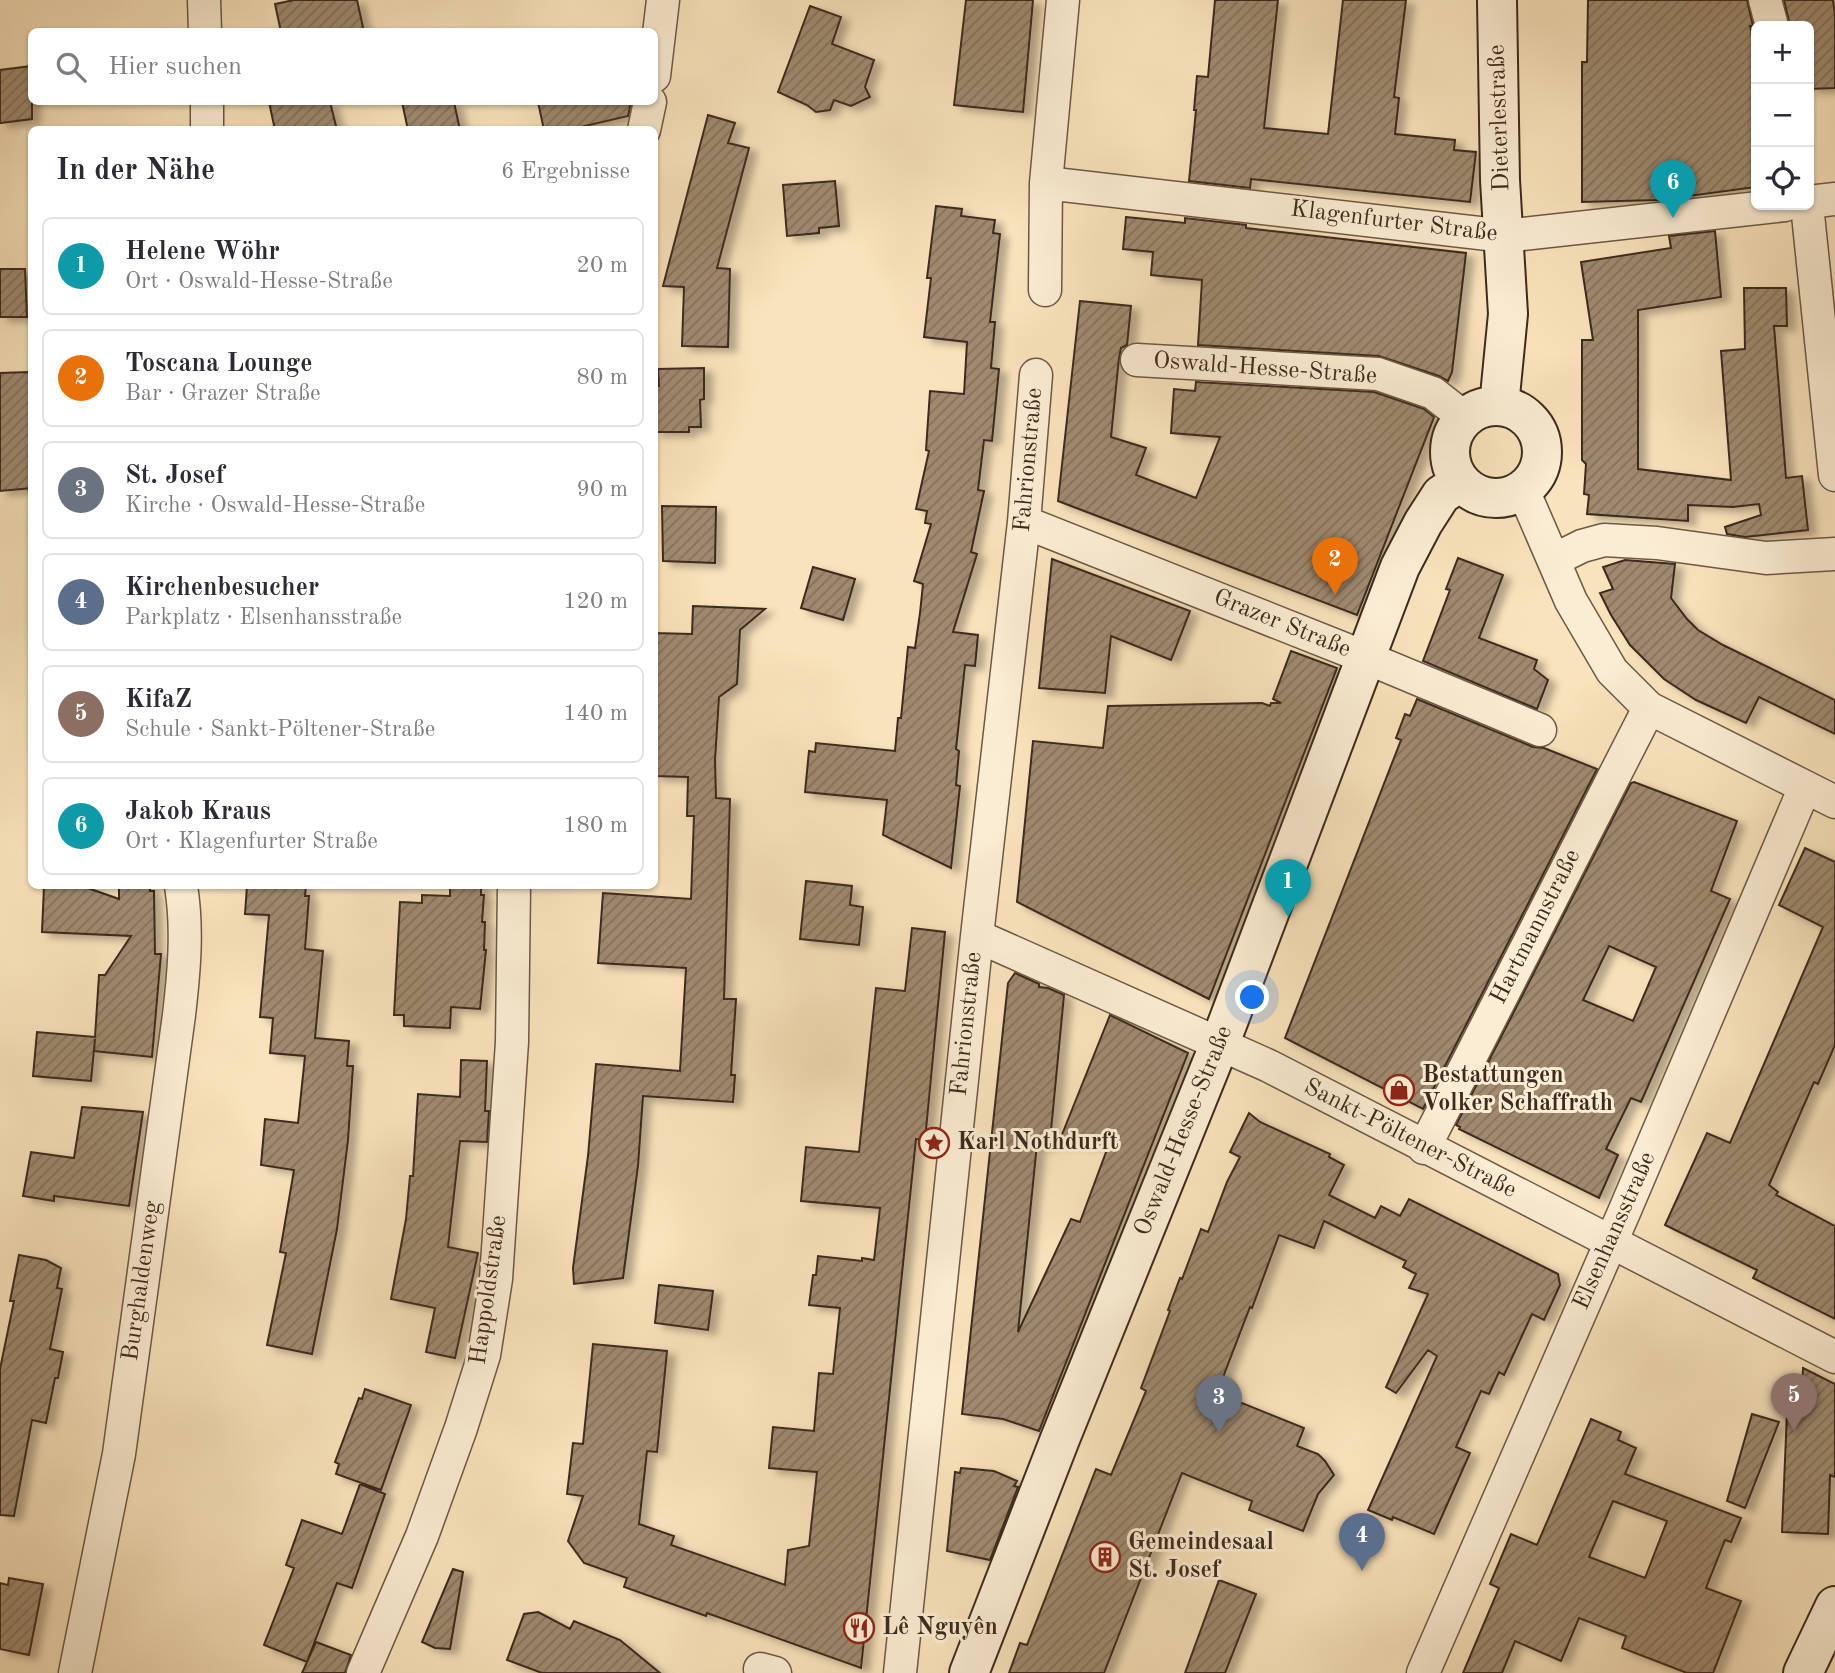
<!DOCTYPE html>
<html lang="de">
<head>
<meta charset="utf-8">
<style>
	:root { --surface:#fff; --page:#f7f7f7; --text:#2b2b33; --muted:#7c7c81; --line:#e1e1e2; --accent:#8f2418 }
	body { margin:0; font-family:"Old Standard TT",serif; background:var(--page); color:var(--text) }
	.controls { position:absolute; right:21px; top:21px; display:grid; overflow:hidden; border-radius:10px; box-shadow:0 2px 5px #0004 }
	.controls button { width:63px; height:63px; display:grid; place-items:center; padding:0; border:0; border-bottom:2px solid var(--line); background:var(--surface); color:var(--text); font:35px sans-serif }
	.you { position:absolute; left:1253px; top:998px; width:24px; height:24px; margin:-18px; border:5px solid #fff; border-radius:50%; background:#1a73e8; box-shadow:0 0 0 10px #1a73e833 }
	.badge { display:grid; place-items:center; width:46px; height:46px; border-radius:50%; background:var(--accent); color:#fff; font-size:23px; font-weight:700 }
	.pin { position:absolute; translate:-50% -58px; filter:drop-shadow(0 2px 4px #0008) }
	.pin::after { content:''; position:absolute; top:37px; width:24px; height:21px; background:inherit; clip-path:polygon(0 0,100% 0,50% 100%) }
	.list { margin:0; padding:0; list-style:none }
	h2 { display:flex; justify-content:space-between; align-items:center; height:91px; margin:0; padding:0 28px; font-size:30px }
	h2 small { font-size:23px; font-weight:400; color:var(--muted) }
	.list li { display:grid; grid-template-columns:46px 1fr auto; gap:21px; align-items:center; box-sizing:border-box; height:98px; margin:0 14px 14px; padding:0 14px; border:2px solid var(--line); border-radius:10px }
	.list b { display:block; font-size:26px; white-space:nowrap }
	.list p { margin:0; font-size:23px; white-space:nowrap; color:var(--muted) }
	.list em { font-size:23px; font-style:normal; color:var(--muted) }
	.icon { flex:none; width:38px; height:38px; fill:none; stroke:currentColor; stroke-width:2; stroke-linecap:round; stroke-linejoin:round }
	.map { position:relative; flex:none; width:1835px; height:1673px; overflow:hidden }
	.search { position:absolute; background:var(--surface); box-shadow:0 2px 5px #0004; left:28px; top:28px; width:630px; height:77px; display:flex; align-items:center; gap:18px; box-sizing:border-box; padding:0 24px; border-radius:10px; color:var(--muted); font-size:26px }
	.panel { position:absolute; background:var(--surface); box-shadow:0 2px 5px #0004; left:28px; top:126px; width:630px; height:763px; border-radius:10px }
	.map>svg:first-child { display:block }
	.building { fill:url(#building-hatch); stroke:#3d2a1d; stroke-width:2; fill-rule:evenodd; filter:url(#shadow) }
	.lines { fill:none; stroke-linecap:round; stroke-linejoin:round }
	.street-casing { stroke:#6c5845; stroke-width:35 }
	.secondary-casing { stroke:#3d2a1d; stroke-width:42 }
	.street { stroke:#fbedd3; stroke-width:32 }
	.secondary { stroke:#fbedd3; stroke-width:38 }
	.labels { text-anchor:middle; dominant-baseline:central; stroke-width:6; stroke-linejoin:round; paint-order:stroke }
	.street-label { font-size:24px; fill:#3d2a1d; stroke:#fbedd3 }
	.poi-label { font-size:24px; font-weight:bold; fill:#3d2a1d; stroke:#fbedd3; text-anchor:start }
</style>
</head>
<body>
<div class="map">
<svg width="1835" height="1673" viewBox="0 0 1835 1673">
	<defs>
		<pattern id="building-hatch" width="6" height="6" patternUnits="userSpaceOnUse" patternTransform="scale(1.75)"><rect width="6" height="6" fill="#9f8a70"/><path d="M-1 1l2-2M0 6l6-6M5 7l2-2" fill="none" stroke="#83715b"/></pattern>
		<filter id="shadow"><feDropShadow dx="8" dy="4.5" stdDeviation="3.5" flood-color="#0004"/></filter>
	</defs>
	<rect width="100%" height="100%" fill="#f9e3bc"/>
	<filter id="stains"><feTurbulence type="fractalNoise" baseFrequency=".00286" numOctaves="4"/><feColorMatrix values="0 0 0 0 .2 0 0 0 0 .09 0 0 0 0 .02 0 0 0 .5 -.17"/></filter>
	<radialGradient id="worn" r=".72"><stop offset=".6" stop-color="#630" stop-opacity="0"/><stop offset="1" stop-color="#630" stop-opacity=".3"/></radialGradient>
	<path class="building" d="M294 0H357L364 32H281L275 4Z
		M966 0H1033L1023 112 954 105Z
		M1215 0H1278L1264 128 1328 134 1343 0H1406L1394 97 1399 98 1395 134 1455 140 1454 150 1476 152 1470 202 1251 179 1250 188 1189 181 1196 110H1194L1197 76 1208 77Z
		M1588 0H1747L1753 26H1750L1756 54V187L1659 200 1582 202V62H1587Z
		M1784 0H1833L1835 15V88L1809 89V26H1790Z
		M810 6 841 17 832 44 874 60 865 87 870 97 851 106 834 100 830 110 816 112 807 105 778 92Z
		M32 66V119L0 123V70Z
		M269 102H330L337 130H275Z
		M402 102H454L460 130H408Z
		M538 102H631L628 116 568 130H544Z
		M708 115 735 123 728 143 749 148 717 268 730 269 728 347 682 346 684 287 663 286Z
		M835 181 839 226 819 228V233L787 236 783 185Z
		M936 206 962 209 961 216 995 220 993 233 1000 234 990 322H995L991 368 999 369 992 441 984 440 978 490 984 491 971 552 977 554 953 632 978 635 975 666 965 665 956 749 959 751 956 785 960 786 951 868 883 835 887 800 805 792 809 751 815 752 816 743 895 751 898 718H901L908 647 915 648 920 613 923 584 914 581 931 524 925 523 927 511 916 509 929 451 926 450 930 391 964 394 967 342 924 337 931 278H927Z
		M1126 217 1185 223V218L1246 225V228L1466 253 1452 372 1448 381 1439 376 1379 356 1198 345 1202 280 1151 275 1153 252 1123 249Z
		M1715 231 1721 297 1638 310V469L1731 480 1721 351 1745 349 1744 288H1786L1787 326H1774L1786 478 1802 476 1808 530 1745 537 1727 534 1725 527 1761 515 1759 504 1733 507 1688 505V521L1587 514 1589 495 1584 494 1586 464 1582 460V340H1593L1581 262 1671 248 1669 236Z
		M0 269H25L27 317H0Z
		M1080 301 1131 306 1127 345 1121 348 1119 358 1111 437 1146 448 1136 475 1196 498 1220 437 1171 433 1174 389 1195 391 1196 382 1374 392 1424 409 1434 417 1357 615 1058 501Z
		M704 368V399L700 400 701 427H689V432H654V385L659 386 658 369Z
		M29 372 32 488 0 491V373Z
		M662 506 716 507 715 563 663 561Z
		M1458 558 1503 575 1479 638 1537 660 1534 669 1548 680 1537 709 1423 661 1450 590 1446 589Z
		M1052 559 1190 611 1171 660 1111 636 1105 693 1039 688Z
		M1625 560 1675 564 1671 598 1687 619 1698 630 1723 645 1835 700V734L1759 697 1746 723 1696 700 1664 679 1630 645 1611 615 1600 593 1613 589 1603 567Z
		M813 567 855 579 843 620 801 608Z
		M693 606 765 609 740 630 737 684 719 697 715 760 716 798 730 799 724 999H736L731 1075H735L733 1102 643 1096 638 1166 623 1278 574 1284 573 1268 588 1156 596 1064 680 1071 686 968 598 963 603 893 691 899 694 816H687L688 777 654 776V633L692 634Z
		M1291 651 1337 668 1209 999 1017 902 1033 741 1103 748 1108 706 1262 703 1270 706 1271 703H1281L1273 699Z
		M1417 699 1533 747 1544 748 1597 769 1423 1109 1285 1038 1401 740 1396 738 1405 714 1410 716Z
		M1634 782 1737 821 1711 891 1730 899 1641 1102 1631 1098 1606 1149 1618 1155 1599 1198 1459 1129 1460 1127 1456 1125 1631 783ZM1609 946 1656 967 1633 1021 1583 1000Z
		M1805 848 1835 862V1045L1818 1084 1814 1082 1769 1185 1778 1192 1776 1195 1835 1226V1319L1753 1278 1757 1270 1665 1225 1707 1133 1730 1143 1823 927 1779 905Z
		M806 881 852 886 850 905 863 907 859 945 800 939Z
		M44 886H82L119 899V886H150V891H154L155 954H161L152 1057 94 1051 95 1039 91 1081 33 1076 37 1032 95 1037 99 975H105L131 936 42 932Z
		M247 886H306L305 896H309L305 949 323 951 315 1038 349 1041 347 1066H353L348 1140 337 1229 312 1354 267 1345 286 1253 280 1252 294 1170 261 1165 265 1119 298 1123 305 1056 270 1053 273 1018 260 1017 269 915 245 914Z
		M450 886H481V895H484L482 922H485L484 950H486L480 1009 451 1007 450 1028 404 1026V1015H394L400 902 422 903V895L450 896Z
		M912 928 945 932 925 1140 916 1139 861 1668 707 1613 706 1616 624 1587 627 1578 584 1563 568 1541 583 1496 567 1494 573 1443 583 1444 593 1344 667 1351 657 1452 647 1451 639 1524 674 1536 671 1545 785 1585 788 1550 809 1546 817 1472 769 1468 773 1427 814 1431 819 1373 833 1374 840 1308 809 1305 813 1275H816L818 1256 862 1261V1258L874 1260 880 1208 801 1201 806 1147 859 1152 876 988 905 991Z
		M1015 973 1039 984V987L1048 988 1064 995 1050 1141 1048 1145 1037 1144 1018 1332 1071 1219 1080 1222 1109 1144 1059 1142 1110 1015 1188 1053 1039 1431 1003 1419 962 1414 1008 983Z
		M461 1060 487 1061 485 1111H489L487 1142 460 1141 448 1247 478 1253 455 1358 426 1352 435 1308 391 1299 406 1219 410 1176H413L418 1094 460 1097Z
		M82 1107 143 1112 129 1206 54 1196V1201L23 1196 31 1152 74 1158Z
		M1249 1113 1260 1122 1330 1154 1329 1157 1344 1165 1329 1195 1375 1218 1381 1206 1400 1216 1409 1199 1558 1274 1560 1285 1544 1320 1532 1314 1504 1375 1499 1372 1489 1394 1481 1391 1456 1447 1470 1453 1434 1534 1393 1517 1392 1520 1368 1510 1437 1356 1428 1350 1396 1393 1386 1387 1428 1294 1409 1288 1416 1274 1403 1267 1406 1261 1324 1221 1314 1248 1279 1235 1252 1308 1250 1307 1217 1393 1304 1428 1297 1446 1318 1454 1325 1461 1334 1475 1318 1494 1303 1531 1249 1510 1252 1501 1182 1473 1104 1673H1009L1020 1643 1027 1645 1096 1469 1111 1475 1146 1391 1141 1388 1170 1311 1168 1310 1180 1278 1182 1279 1201 1229 1208 1232 1227 1182 1240 1157 1230 1152Z
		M19 1255 46 1260 61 1268 57 1288 62 1289 50 1349 63 1352 58 1378H55L46 1423 32 1420 14 1516 0 1515V1369L14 1301H10Z
		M659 1285 713 1291 708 1330 655 1323Z
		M1803 1368 1835 1384V1477L1830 1475 1828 1534 1782 1532 1788 1388 1802 1386Z
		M365 1389 411 1405 381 1490 336 1474 339 1464 335 1462 359 1398 362 1399Z
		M1752 1414 1779 1422 1745 1508 1727 1501Z
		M1591 1419 1621 1432 1618 1440 1636 1448 1625 1474 1741 1518 1731 1542 1725 1540 1706 1588 1741 1601 1713 1673H1687L1622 1648 1626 1636 1579 1618 1561 1661 1515 1641 1502 1673H1463L1499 1588 1490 1584 1511 1534 1537 1545ZM1613 1501 1667 1521 1645 1578 1589 1557Z
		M961 1468 994 1471 1017 1481 1014 1486 1018 1487 990 1560 947 1551 955 1472 960 1473Z
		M360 1484 385 1494 352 1588 337 1583 307 1662 264 1645 294 1568 286 1565 302 1520 342 1534Z
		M453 1569 463 1572 450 1649 435 1648 422 1642Z
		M9 1578 43 1584 29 1655 0 1649V1583L8 1585Z
		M1219 1580 1256 1594 1225 1673H1185Z
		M538 1612 570 1629 574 1621 620 1640 660 1673H542L507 1660 524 1614Z
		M316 1642 351 1655 345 1673H302Z"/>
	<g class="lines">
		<g class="street-casing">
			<path id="street" d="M204 0 205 32
				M1765 0 1772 26
				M654 76 663 0
				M207 102V130
				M644 130 650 102
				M1046 183 1505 236 1785 205
				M1809 202 1835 199
				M1807 205 1835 475
				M1045 290 1046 183 1063 0
				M1137 360 1378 374 1433 393 1465 418
				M1523 490 1571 601 1612 671 1649 708 1835 802
				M1024 522 1367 658 1540 730
				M1554 560 1582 546 1604 540 1657 543 1766 558 1835 554
				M977 936 1269 1066 1835 1357
				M1424 1148 1649 708
				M760 1669 775 1673
				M75 1673 119 1454 179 1015C184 972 188 929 181 886
				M363 1673 422 1536 461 1428 484 1355 496 1279 512 1042 514 886
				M900 1673 977 936 1024 522 1036 375
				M1423 1673 1625 1210 1805 787"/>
		</g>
		<g class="secondary-casing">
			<path id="secondary" d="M1497 0 1500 180 1508 314 1499 406
				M1450 452a46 46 0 1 1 92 0a46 46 0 1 1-92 0Z
				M969 1673 1060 1439 1220 1043 1400 567 1423 523 1441 495 1460 482
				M1803 1673 1835 1606"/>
		</g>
		<use href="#street" class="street"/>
		<use href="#secondary" class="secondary"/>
	</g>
	<defs>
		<g id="shop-ring" transform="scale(1.575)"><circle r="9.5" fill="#fbedd3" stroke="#8f2418" stroke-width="1.5"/><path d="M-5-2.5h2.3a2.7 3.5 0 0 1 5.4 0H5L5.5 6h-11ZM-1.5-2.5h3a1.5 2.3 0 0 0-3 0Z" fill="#8f2418"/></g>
		<g id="sight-ring" transform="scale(1.575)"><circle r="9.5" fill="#fbedd3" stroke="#8f2418" stroke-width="1.5"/><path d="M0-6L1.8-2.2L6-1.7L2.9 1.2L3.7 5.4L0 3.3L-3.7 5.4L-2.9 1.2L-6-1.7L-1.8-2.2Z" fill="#8f2418"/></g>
		<g id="building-ring" transform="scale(1.575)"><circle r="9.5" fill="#fbedd3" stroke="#8f2418" stroke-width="1.5"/><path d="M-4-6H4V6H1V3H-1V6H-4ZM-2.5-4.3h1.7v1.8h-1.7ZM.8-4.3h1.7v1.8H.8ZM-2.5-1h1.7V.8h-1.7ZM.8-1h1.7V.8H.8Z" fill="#8f2418"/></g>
		<g id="restaurant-ring" transform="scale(1.575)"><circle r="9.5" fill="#fbedd3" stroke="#8f2418" stroke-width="1.5"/><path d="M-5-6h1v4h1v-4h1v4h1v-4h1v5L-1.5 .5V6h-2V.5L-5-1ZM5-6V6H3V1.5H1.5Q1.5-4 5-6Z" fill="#8f2418"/></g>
	</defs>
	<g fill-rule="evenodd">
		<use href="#shop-ring" x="1399" y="1090"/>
		<use href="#sight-ring" x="934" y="1143"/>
		<use href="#building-ring" x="1105" y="1557"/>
		<use href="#restaurant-ring" x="859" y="1628"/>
	</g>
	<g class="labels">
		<g class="street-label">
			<text transform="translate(1500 118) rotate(-92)">Dieterlestraße</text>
			<text transform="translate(1394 222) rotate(7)">Klagenfurter Straße</text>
			<text transform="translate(1265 369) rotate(4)">Oswald-Hesse-Straße</text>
			<text transform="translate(1029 460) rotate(-85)">Fahrionstraße</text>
			<text transform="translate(1282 624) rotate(22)">Grazer Straße</text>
			<text transform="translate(1536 927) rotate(-63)">Hartmannstraße</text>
			<text transform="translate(967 1024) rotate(-84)">Fahrionstraße</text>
			<text transform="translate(1184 1131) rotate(-68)">Oswald-Hesse-Straße</text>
			<text transform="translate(1410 1139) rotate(27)">Sankt-Pöltener-Straße</text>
			<text transform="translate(1615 1231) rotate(-66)">Elsenhansstraße</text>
			<text transform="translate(142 1281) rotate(-82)">Burghaldenweg</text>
			<text transform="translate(489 1290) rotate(-82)">Happoldstraße</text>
		</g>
		<g class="poi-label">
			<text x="1422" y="1076">Bestattungen<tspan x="1422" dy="28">Volker Schaffrath</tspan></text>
			<text x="957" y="1143">Karl Nothdurft</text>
			<text x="1128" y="1543">Gemeindesaal<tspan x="1128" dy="28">St. Josef</tspan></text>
			<text x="882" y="1628">Lê Nguyên</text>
		</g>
	</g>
	<rect width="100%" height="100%" filter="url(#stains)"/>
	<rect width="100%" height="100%" fill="url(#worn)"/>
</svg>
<div class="controls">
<button>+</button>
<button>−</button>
<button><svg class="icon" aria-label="locate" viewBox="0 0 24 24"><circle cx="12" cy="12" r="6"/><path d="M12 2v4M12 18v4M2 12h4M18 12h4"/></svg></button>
</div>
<div class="you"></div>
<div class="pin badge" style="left:1288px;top:917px;background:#0f9aa8">1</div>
<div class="pin badge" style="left:1335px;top:595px;background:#e8710a">2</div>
<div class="pin badge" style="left:1219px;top:1433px;background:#6b7280">3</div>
<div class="pin badge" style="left:1362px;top:1571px;background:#5c6f8a">4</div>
<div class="pin badge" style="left:1794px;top:1431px;background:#8d6e63">5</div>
<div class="pin badge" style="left:1673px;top:218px;background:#0f9aa8">6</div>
<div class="search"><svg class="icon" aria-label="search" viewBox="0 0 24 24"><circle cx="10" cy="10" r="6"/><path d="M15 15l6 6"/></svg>Hier suchen</div>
<section class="panel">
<h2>In der Nähe<small>6 Ergebnisse</small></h2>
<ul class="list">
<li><span class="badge" style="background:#0f9aa8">1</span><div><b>Helene Wöhr</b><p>Ort · Oswald-Hesse-Straße</p></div><em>20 m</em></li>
<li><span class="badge" style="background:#e8710a">2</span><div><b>Toscana Lounge</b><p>Bar · Grazer Straße</p></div><em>80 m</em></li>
<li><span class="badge" style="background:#6b7280">3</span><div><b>St. Josef</b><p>Kirche · Oswald-Hesse-Straße</p></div><em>90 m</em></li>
<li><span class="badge" style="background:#5c6f8a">4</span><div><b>Kirchenbesucher</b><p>Parkplatz · Elsenhansstraße</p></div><em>120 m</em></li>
<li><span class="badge" style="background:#8d6e63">5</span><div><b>KifaZ</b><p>Schule · Sankt-Pöltener-Straße</p></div><em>140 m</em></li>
<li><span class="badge" style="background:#0f9aa8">6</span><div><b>Jakob Kraus</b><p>Ort · Klagenfurter Straße</p></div><em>180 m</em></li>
</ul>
</section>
</div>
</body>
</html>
